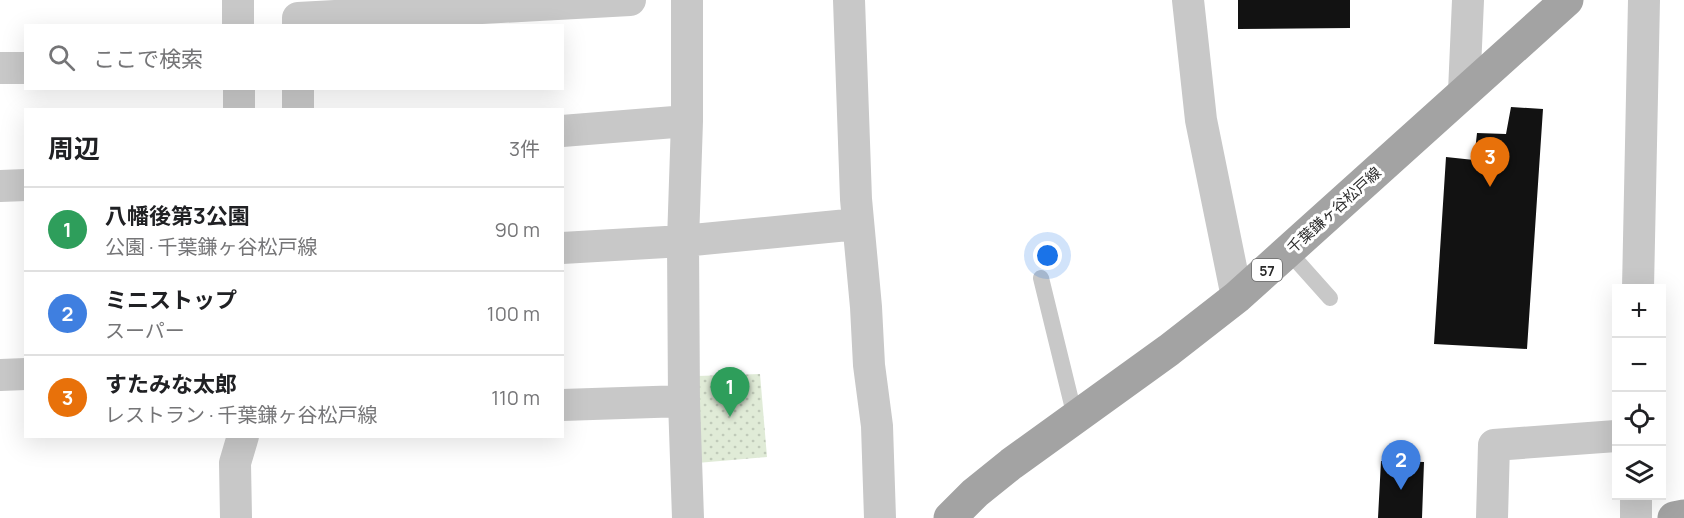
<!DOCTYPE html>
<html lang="ja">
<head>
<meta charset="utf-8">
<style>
	:root { --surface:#fff; --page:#f6f6f6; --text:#202124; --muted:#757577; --line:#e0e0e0; --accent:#f1251f }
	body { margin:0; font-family:Manrope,"Noto Sans JP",sans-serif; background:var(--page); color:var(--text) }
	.controls { position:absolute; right:18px; bottom:18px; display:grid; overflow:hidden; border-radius:0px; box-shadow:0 6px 24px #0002 }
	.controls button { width:54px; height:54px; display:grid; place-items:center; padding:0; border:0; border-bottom:2px solid var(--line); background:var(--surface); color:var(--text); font:30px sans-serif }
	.you { position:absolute; left:1048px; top:256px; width:21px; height:21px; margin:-15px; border:4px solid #fff; border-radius:50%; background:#1a73e8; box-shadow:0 0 0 9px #1a73e833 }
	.badge { display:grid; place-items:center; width:39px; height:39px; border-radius:50%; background:var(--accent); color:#fff; font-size:20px; font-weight:700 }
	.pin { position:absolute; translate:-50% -50px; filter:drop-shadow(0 2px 3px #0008) }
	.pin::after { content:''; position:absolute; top:32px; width:21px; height:18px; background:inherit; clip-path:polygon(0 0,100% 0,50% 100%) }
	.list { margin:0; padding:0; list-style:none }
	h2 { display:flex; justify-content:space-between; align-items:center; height:78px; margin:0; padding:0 24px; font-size:26px }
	h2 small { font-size:20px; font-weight:400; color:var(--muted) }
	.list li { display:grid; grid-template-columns:39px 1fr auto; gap:18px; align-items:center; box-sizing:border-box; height:84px; padding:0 24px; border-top:2px solid var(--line) }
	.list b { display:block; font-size:22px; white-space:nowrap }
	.list p { margin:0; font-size:20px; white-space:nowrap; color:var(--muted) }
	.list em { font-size:20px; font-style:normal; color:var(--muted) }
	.icon { flex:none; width:33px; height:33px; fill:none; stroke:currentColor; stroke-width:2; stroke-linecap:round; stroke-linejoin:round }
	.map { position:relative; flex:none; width:1684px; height:518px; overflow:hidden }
	.search { position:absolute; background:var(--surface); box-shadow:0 6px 24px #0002; left:24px; top:24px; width:540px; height:66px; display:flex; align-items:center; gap:15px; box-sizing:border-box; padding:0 21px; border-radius:0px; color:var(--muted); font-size:22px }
	.panel { position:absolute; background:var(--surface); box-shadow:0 6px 24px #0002; left:24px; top:108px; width:540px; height:330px; border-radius:0px }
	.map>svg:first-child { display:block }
	.park { fill:url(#park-dots) }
	.building { fill:#121212 }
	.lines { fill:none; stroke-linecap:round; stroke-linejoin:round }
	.lane { stroke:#c8c8c8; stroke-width:16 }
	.street { stroke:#c8c8c8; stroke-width:32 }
	.primary { stroke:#a3a3a3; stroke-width:33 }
	.labels { text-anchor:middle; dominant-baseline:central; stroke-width:6; stroke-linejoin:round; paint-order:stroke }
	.shield { fill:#fff; stroke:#6b6b6b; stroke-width:1.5 }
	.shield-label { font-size:14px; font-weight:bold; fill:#2b2b2b }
	.street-label { font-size:15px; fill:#2b2b2b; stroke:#fff }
</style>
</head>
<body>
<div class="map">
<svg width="1684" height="518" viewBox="0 0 1684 518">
	<defs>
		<pattern id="park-dots" width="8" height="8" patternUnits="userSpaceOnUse" patternTransform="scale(1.5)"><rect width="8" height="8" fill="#e0ebd7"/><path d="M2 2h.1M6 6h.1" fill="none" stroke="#c0cab9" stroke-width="1.8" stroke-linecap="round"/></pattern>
	</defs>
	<rect width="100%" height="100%" fill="#fff"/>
	<path class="park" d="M760 374 767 457 697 463V376Z"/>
	<path class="building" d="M1238 0H1350V28L1238 29Z
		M1511 107 1543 109 1527 349 1434 344 1446 157 1474 160 1477 133 1506 134Z
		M1381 461 1424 462 1422 518H1378Z"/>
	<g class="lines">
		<path class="lane" d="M1288 251 1330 298
			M1041 278 1075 417"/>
		<path class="street" d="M238 0V26
			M687 0V121L683 241 684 401 688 518
			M849 0 856 199 866 307 869 365 877 426 880 518
			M1188 0 1201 120 1237 297
			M298 26V18L630 0
			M0 68H26
			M239 88V110
			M1464 92 1468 0
			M298 110V88
			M562 131 687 121
			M0 186 26 185
			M562 248 683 241 858 224
			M1638 288 1644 0
			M0 375 26 374
			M562 405 684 401
			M1636 496V518
			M236 518 235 463 243 436
			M1492 518 1494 445 1616 436"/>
		<path class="primary" d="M950 518 975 493 1011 464 1169 350 1237 297 1567 0
			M1674 518 1684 516"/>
	</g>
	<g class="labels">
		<rect class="shield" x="1252" y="259" width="30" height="22" rx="4.5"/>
		<g class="shield-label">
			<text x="1267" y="270">57</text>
		</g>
		<g class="street-label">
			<text transform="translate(1334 210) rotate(-42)">千葉鎌ヶ谷松戸線</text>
		</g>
	</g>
</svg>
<div class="controls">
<button>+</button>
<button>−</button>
<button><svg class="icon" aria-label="locate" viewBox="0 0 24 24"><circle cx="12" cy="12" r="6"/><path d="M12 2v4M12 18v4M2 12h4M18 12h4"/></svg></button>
<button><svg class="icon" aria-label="layers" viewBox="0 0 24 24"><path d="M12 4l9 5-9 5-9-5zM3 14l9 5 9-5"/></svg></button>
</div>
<div class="you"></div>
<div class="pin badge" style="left:730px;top:417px;background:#2e9e5b">1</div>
<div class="pin badge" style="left:1401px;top:490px;background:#3f7fe0">2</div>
<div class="pin badge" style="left:1490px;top:187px;background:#e8710a">3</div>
<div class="search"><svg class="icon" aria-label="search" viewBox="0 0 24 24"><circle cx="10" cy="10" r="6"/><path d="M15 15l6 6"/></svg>ここで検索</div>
<section class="panel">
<h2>周辺<small>3件</small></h2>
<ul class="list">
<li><span class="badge" style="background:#2e9e5b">1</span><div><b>八幡後第3公園</b><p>公園 · 千葉鎌ヶ谷松戸線</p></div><em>90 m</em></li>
<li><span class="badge" style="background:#3f7fe0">2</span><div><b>ミニストップ</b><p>スーパー</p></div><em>100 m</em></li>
<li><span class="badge" style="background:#e8710a">3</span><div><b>すたみな太郎</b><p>レストラン · 千葉鎌ヶ谷松戸線</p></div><em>110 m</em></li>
</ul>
</section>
</div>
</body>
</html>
